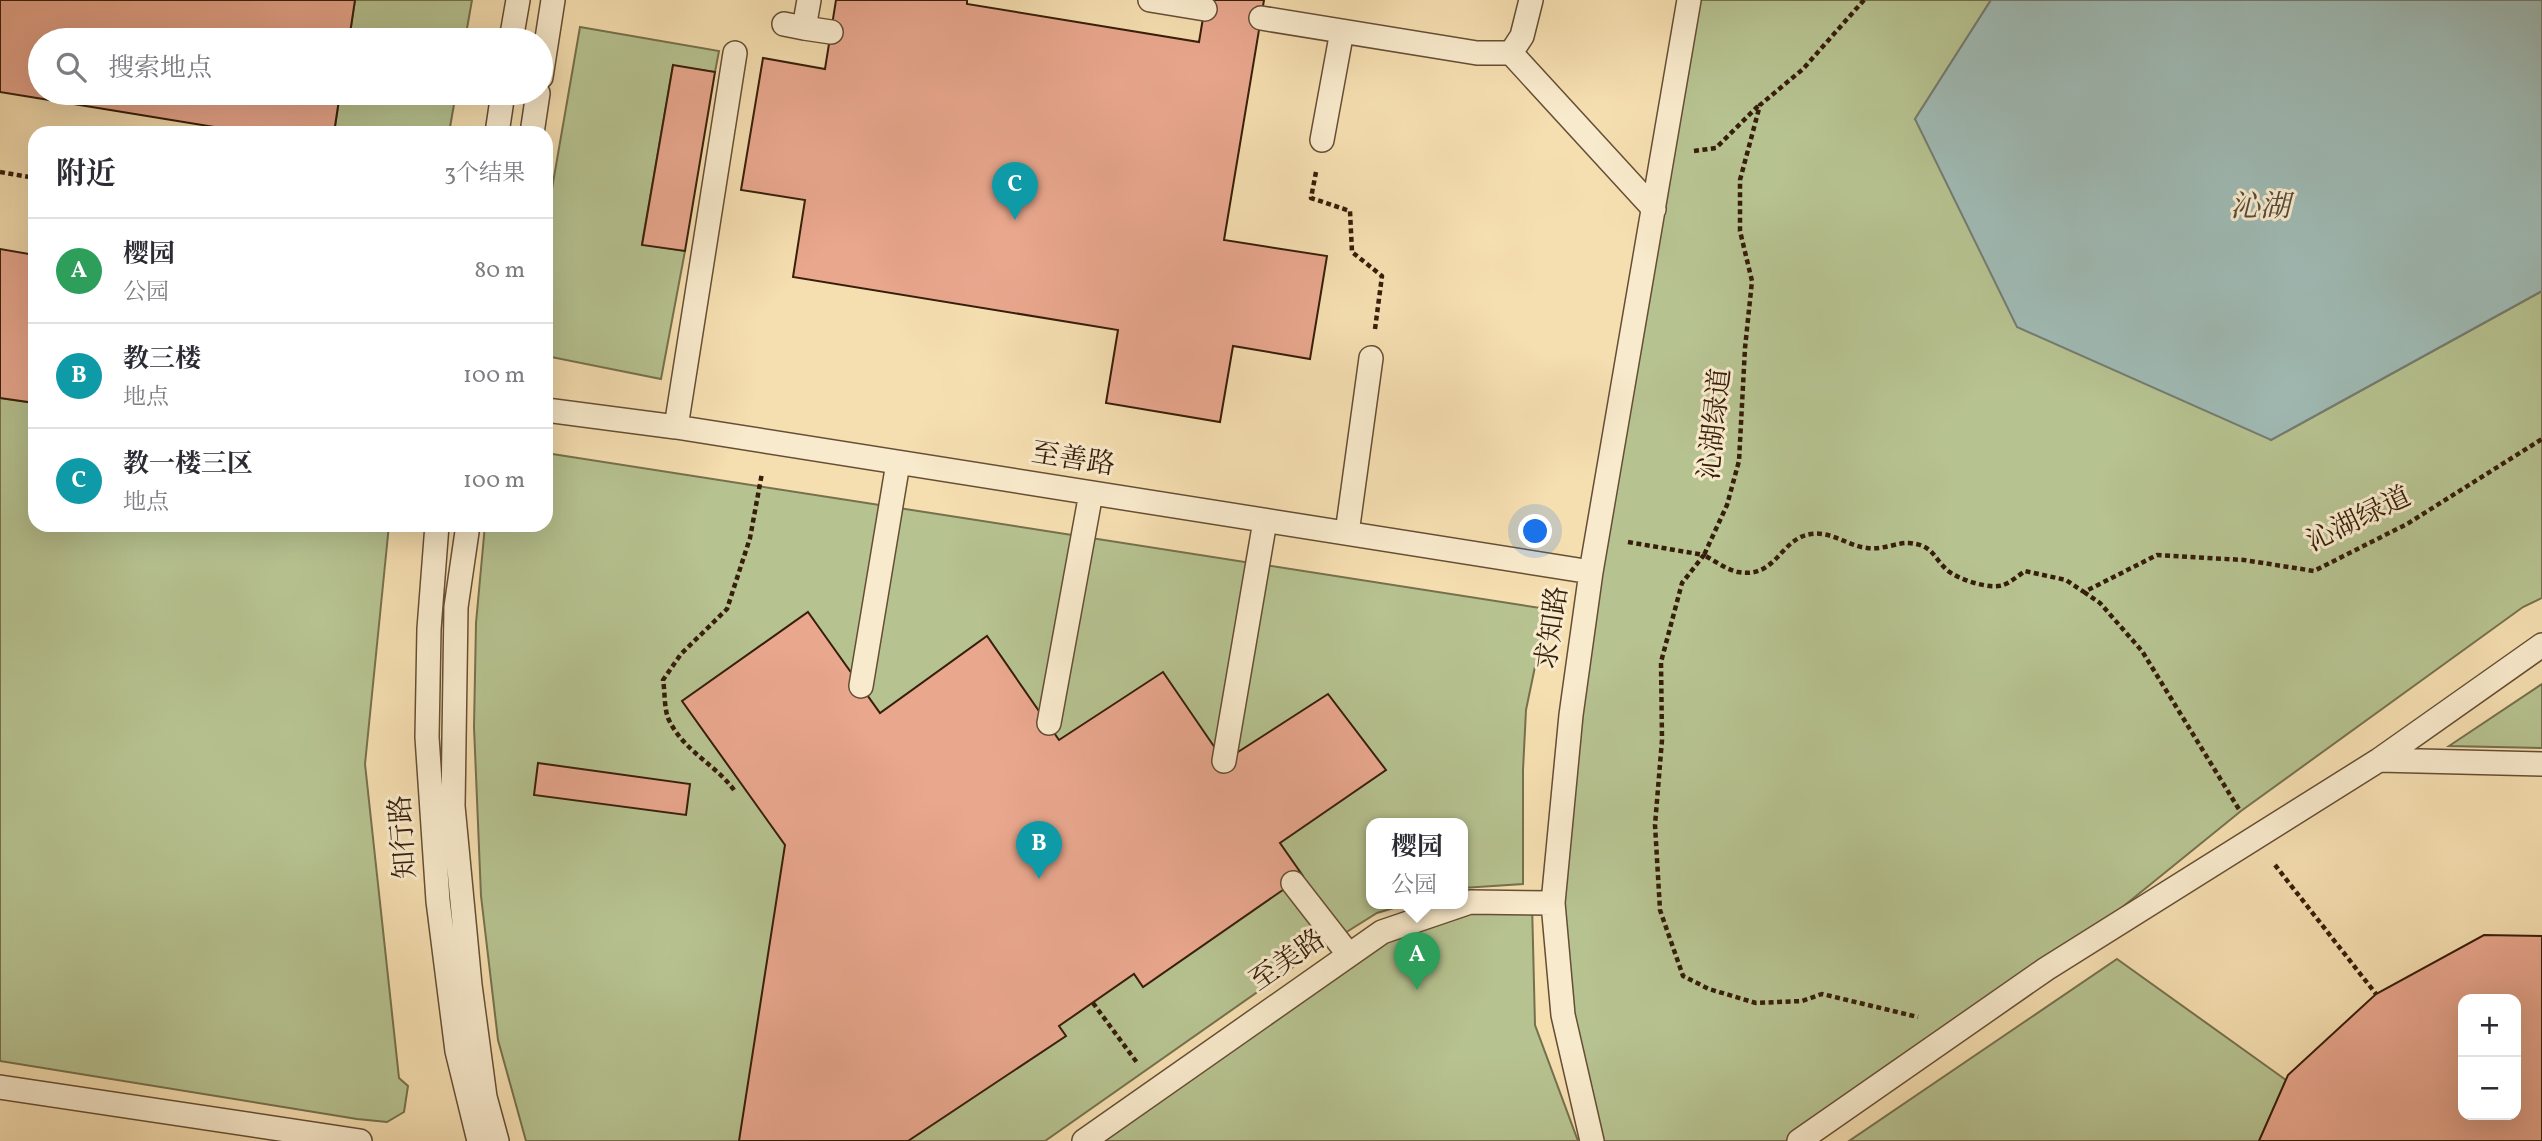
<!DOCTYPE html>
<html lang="zh">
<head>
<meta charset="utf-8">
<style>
	:root { --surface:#fff; --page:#f7f7f7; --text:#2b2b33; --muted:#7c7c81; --line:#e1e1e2; --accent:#ea580c }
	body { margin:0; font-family:Vollkorn,"Noto Serif SC",serif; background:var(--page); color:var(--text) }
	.controls { position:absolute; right:21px; bottom:21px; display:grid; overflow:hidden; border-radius:14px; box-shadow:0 7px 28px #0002 }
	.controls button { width:63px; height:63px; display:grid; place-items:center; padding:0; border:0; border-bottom:2px solid var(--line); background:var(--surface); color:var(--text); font:35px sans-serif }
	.you { position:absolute; left:1536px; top:532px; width:24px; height:24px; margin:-18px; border:5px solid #fff; border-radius:50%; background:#1a73e8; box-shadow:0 0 0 10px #1a73e833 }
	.badge { display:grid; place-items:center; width:46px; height:46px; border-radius:50%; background:var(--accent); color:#fff; font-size:23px; font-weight:700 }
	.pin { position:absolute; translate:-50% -58px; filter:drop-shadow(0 2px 4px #0008) }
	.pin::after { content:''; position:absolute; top:37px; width:24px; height:21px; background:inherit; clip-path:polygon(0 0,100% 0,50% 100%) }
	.popup { position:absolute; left:1366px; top:818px; width:102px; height:91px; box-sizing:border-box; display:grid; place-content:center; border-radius:14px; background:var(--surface); filter:drop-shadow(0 2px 5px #0005); font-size:23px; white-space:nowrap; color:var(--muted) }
	.popup b { font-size:26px; color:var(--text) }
	.popup::after { content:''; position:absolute; left:50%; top:100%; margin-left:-14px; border:14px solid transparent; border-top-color:var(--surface) }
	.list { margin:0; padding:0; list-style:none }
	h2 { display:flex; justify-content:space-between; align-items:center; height:91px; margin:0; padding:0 28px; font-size:30px }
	h2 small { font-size:23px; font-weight:400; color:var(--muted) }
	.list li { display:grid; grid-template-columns:46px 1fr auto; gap:21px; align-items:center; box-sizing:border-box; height:105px; padding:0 28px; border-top:2px solid var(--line) }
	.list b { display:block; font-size:26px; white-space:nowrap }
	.list p { margin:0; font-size:23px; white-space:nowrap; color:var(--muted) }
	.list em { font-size:23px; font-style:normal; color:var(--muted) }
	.icon { flex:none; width:38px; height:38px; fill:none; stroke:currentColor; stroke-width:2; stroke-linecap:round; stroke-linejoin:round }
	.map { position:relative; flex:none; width:2542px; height:1141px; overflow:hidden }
	.search { position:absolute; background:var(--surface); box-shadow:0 7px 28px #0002; left:28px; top:28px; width:525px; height:77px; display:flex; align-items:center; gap:18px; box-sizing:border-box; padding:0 24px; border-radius:38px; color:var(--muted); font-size:26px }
	.panel { position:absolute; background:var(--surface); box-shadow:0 7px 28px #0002; left:28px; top:126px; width:525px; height:406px; border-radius:21px }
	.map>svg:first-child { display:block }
	.green { fill:#b6c290; stroke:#76704d; stroke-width:2 }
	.water { fill:#9fbab4; stroke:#757c70; stroke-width:2 }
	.building { fill:#e9a78e; stroke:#371e0a; stroke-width:2; fill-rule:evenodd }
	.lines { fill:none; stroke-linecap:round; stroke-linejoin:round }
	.lane-casing { stroke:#664e34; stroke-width:26 }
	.path { stroke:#371e0a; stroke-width:4.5; stroke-dasharray:5 3.5; stroke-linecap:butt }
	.lane { stroke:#f8eacc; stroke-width:23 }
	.labels { text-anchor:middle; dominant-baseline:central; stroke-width:6; stroke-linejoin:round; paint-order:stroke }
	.street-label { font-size:28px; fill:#371e0a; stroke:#f8eacc }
	.water-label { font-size:30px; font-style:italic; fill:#564d3d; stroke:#f8eacc }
</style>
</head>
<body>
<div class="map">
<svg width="2542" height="1141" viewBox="0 0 2542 1141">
	<rect width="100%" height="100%" fill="#f5deb0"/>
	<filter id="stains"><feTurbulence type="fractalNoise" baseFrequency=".00286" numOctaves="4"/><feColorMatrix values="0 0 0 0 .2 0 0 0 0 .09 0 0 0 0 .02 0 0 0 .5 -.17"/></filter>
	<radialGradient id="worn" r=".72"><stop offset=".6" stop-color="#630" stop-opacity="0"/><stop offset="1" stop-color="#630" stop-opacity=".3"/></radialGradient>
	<path class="green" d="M355 0H472L465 40H349Z
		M1689 0H1991L1915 119 2271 440 2542 291V598L2523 607 2241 811 2046 969 1799 1141H1592L1553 903 1591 572Z
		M580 27 719 51 715 72 673 66 642 244 685 251 661 379 546 356V223Z
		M340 93H456L449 133H334Z
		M0 398 35 403V525H389L365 764 399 1078 408 1086 404 1112 387 1122 357 1119 0 1061Z
		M546 453 1547 609 1526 710 1523 770V884L1463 888 1462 824H1372V904H1407L1377 913 1313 953 1045 1141H526L498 1040 481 896 474 727 476 623 485 525H546Z
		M2542 684V748L2449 746Z
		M1470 902 1532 903 1535 1025 1578 1141H1084L1382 932Z
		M2117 959 2286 1080 2259 1141H1849Z"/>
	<path class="water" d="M1991 0H2542V291L2271 440 2017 327 1915 119Z"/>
	<path class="building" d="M0 0H355L349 40H40V93H340L334 133H251L0 92Z
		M836 0H967V4L1199 42 1206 0H1264L1224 240 1327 256 1310 359 1233 346 1220 422 1106 403 1118 330 793 277 805 200 741 190 763 58 825 69Z
		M673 65 715 72 685 251 642 245Z
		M0 249 35 255V403L0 398Z
		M808 612 880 713 987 636 1059 740 1163 672 1224 761 1328 694 1386 770 1280 843 1303 876 1143 987 1134 974 1059 1026 1066 1036 908 1141H739L785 845 682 701Z
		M538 763 690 784 686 815 534 795Z
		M2484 935 2542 936V1141H2259L2288 1075 2376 994ZM2463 999H2516V1115H2463Z"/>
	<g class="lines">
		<g class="lane-casing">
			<path id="lane" d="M1150 0 1205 9
				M1261 18 1477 53H1511L1522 36 1531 0
				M784 24 804 28 809 0
				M804 28 831 32
				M511 40 518 0
				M1511 53 1654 209
				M541 77 553 0
				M497 133 503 93
				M532 133 538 93
				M1322 140 1342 31
				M546 410 676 427 1591 572
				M676 427 735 53
				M437 525 429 629 427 737 438 901 457 1051 479 1141
				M468 525 456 607 453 806 470 985 485 1097 497 1141
				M1347 533 1371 358
				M861 686 898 463
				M1049 723 1091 493
				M2379 760 2542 764
				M1224 761 1265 521
				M1293 883 1349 955
				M0 1087 360 1141
				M1084 1141 1382 932 1470 902 1553 903
				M1592 1141 1563 1015 1553 903 1571 715 1591 572 1689 0
				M1799 1141 2046 969 2379 760 2542 645"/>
		</g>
		<path class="path" d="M1864 0 1803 69 1760 105 1740 180V231L1752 281 1745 348 1739 461 1727 505 1704 555C1715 561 1727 570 1738 572 1777 579 1780 538 1811 534 1832 531 1848 546 1867 548 1883 550 1899 542 1909 543 1933 545 1933 557 1947 570 1957 579 1990 590 2003 585 2010 583 2019 575 2025 571L2066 580 2084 592 2157 555 2244 560 2314 571 2407 524 2542 439
			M1694 151 1716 148 1759 105
			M0 172 35 178
			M1316 172 1311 198 1350 211 1352 252 1382 276 1375 329
			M1628 542 1704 555 1682 583 1661 662 1662 740 1655 825 1660 910 1683 976 1709 989 1756 1003 1802 1001 1822 994 1918 1017
			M2084 592 2100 603 2142 651 2240 811
			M734 790C714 763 683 751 668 718 664 707 665 691 663 680L681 654 727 609 750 538 762 473
			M2275 865 2376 994
			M1093 1003 1138 1064"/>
		<use href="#lane" class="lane"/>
	</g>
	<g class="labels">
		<g class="street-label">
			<text transform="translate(1716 424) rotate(-84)">沁湖绿道</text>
			<text transform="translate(1073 460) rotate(9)">至善路</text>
			<text transform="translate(2359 520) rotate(-26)">沁湖绿道</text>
			<text transform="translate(1553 628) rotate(-82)">求知路</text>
			<text transform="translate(404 837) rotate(-94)">知行路</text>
			<text transform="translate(1288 961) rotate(-35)">至美路</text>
		</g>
		<g class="water-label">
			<text x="2260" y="208">沁湖</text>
		</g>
	</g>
	<rect width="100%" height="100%" filter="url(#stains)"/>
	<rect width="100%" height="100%" fill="url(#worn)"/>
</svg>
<div class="controls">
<button>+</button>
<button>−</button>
</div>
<div class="you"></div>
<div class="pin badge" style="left:1417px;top:990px;background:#2e9e5b">A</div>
<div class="popup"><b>樱园</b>公园</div>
<div class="pin badge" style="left:1039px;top:879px;background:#0f9aa8">B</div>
<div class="pin badge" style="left:1015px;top:220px;background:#0f9aa8">C</div>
<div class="search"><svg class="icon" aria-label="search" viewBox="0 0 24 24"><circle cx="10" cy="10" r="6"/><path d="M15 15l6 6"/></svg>搜索地点</div>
<section class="panel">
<h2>附近<small>3个结果</small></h2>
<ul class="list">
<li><span class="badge" style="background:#2e9e5b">A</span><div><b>樱园</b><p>公园</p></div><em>80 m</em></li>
<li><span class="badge" style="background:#0f9aa8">B</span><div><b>教三楼</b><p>地点</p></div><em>100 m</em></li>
<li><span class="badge" style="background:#0f9aa8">C</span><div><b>教一楼三区</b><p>地点</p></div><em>100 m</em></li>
</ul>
</section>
</div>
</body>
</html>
